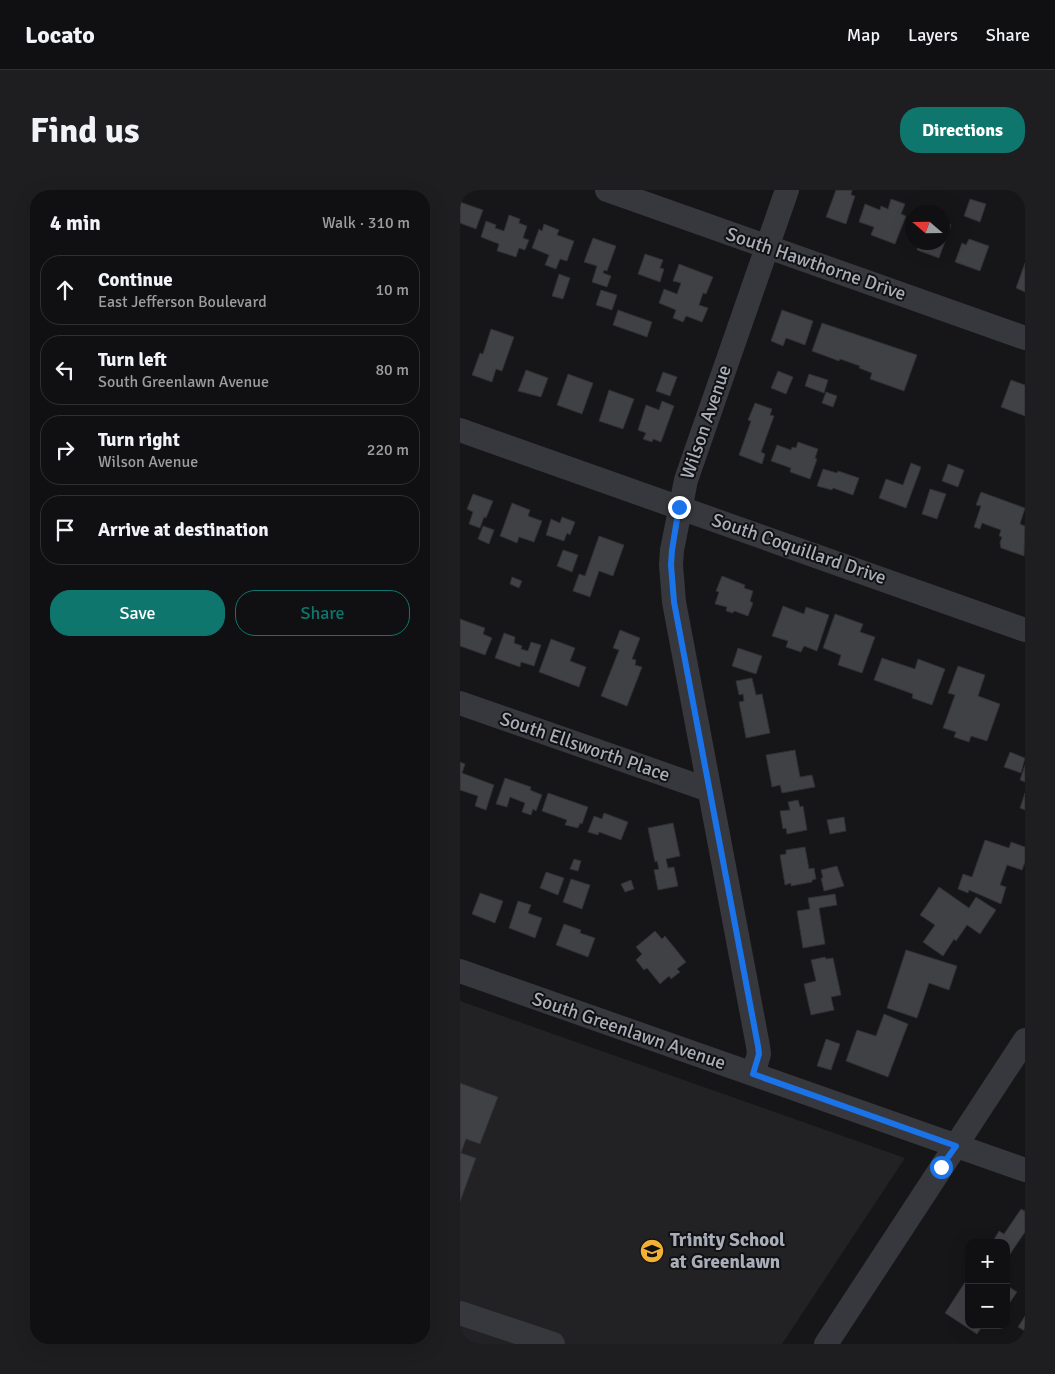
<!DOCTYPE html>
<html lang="en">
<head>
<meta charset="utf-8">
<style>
	:root { --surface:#101012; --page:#1e1e20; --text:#f1f3f6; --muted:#9c9d9f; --line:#303032; --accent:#0f766e }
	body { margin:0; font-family:Signika,sans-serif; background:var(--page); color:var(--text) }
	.controls { position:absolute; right:15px; bottom:15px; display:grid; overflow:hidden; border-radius:10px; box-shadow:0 5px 20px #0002 }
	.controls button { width:45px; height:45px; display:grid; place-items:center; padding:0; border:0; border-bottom:1px solid var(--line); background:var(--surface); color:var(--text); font:25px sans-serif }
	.compass { position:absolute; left:445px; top:15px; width:45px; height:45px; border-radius:50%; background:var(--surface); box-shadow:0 5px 20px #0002; rotate:290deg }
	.stop { position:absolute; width:15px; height:15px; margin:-11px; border:4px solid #1a73e8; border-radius:50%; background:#fff }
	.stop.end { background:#1a73e8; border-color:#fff; box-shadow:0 1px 5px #0008 }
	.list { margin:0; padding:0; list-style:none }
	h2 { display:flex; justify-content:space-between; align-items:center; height:65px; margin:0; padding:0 20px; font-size:21px }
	h2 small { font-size:16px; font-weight:400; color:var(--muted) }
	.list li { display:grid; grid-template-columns:32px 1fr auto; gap:15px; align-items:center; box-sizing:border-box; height:70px; margin:0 10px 10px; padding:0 10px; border:1px solid var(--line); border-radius:20px }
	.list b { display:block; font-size:19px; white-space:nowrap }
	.list p { margin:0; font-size:16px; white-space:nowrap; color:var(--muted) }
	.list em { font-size:16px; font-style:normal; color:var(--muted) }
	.actions { display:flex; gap:10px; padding:15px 20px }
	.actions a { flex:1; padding:11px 0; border:1px solid var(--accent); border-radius:20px; text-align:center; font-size:18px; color:var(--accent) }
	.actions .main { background:var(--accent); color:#fff }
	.icon { flex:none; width:28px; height:28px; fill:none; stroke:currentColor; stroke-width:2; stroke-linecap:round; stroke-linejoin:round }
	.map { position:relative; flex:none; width:565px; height:1154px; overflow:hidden; border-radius:20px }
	header { display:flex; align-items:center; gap:30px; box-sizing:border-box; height:70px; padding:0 25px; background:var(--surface); border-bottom:1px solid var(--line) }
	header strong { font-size:24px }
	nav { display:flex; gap:28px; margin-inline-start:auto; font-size:18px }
	.intro { display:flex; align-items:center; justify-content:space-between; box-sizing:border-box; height:120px; padding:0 30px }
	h1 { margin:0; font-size:35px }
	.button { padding:12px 22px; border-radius:20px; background:var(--accent); color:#fff; font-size:18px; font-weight:700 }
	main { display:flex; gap:30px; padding:0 30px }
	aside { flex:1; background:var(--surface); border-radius:20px; box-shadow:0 5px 20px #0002 }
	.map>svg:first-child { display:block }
	.built { fill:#222225 }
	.building { fill:#404145; stroke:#303034 }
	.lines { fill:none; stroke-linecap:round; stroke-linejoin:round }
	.minor { stroke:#37383d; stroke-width:24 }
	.route { stroke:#1a73e8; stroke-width:6 }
	.labels { text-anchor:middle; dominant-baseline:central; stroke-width:4; stroke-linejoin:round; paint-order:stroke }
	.street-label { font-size:19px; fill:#a8adb8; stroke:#111113 }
	.poi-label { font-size:19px; font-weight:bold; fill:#a8adb8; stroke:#111113; text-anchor:start }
</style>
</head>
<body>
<header>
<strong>Locato</strong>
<nav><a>Map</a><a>Layers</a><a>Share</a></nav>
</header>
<div class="intro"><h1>Find us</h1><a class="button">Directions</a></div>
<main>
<aside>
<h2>4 min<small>Walk · 310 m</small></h2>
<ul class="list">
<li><svg class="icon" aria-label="ahead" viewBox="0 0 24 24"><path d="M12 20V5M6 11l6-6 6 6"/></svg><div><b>Continue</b><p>East Jefferson Boulevard</p></div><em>10 m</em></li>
<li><svg class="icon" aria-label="left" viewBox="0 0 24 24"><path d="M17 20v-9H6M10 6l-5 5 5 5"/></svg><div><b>Turn left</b><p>South Greenlawn Avenue</p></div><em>80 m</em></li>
<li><svg class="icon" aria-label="right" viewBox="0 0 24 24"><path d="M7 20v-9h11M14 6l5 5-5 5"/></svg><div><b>Turn right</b><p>Wilson Avenue</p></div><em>220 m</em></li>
<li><svg class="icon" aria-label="arrive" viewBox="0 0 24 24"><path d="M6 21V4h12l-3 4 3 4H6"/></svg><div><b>Arrive at destination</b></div></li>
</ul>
<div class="actions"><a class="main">Save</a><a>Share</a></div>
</aside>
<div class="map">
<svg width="565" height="1154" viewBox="0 0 565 1154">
	<rect width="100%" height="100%" fill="#161618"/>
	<path class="built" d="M0 811 445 968 322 1154H0Z"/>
	<path class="building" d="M376 0H392L391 5 395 6 386 34 366 27Z
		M431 9 445 14 441 24 446 26 435 54 411 45 414 37 399 32 405 14 420 20 421 16 428 19Z
		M510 9 526 14 520 32 504 26Z
		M0 12 23 20 16 39 0 33Z
		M49 25 60 29 59 33 67 36 63 48 69 50 65 60 59 58 56 67 37 61 39 54 21 47 26 31 36 35 35 38 44 41Z
		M482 32 491 35 479 68 457 60 460 52H482Z
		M84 34 99 40 97 45 114 51 107 71 100 69 96 79 85 75 89 65 72 58 79 39 82 41Z
		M133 48 156 56 147 81 144 80 143 83 151 86 147 97 132 92 137 76 124 72Z
		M509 49 529 56 520 81 495 72 502 53 506 55Z
		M185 64 203 70 200 78 204 79 200 92 178 84Z
		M565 73V102L556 98Z
		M219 74 253 87 246 104 243 103 239 115 248 118 242 132 226 126 223 132 213 128 216 120 199 113 204 99 217 104 221 93 213 91Z
		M99 84 110 88 103 109 92 106Z
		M141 100 157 105 152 120 136 115Z
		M158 120 192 132 187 147 153 135Z
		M322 120 353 131 345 155 326 148 323 156 311 151Z
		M362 133 457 165 444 201 410 189 412 183 399 178 400 176 380 169 379 171 352 161Z
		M31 139 54 147 42 181 36 179 32 192 12 185 20 163 23 164Z
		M66 180 88 188 81 207 58 201Z
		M318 181 333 187 326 204 311 198Z
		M203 182 217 187 210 206 196 201Z
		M108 184 133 193 122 224 97 215Z
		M349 184 368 190 364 203 345 196Z
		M551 190 565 195V226L541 217Z
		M149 200 174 209 163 239 139 231Z
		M366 202 377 206 373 217 362 213Z
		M202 211 214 216 201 252 193 249 192 252 183 249 186 243 178 240 186 215 199 220Z
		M295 213 312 219 310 225 314 226 301 262 305 264 302 274 279 265 291 231 288 230Z
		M338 252 358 259 355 268 357 269 350 289 330 282 331 278 311 271 317 255 331 260 332 257 336 258Z
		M451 273 461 277 446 318 419 308 426 289 443 295Z
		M488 274 504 280 498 297 482 291Z
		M363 279 377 283 378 281 399 288 393 305 373 298 372 300 357 296Z
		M470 299 486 304 477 329 462 324Z
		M521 302 565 318 560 334 565 336 564 366 541 358 540 353 542 347 539 346 541 340 522 333 520 339 514 337 521 316 516 315Z
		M13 304 33 311 26 328 24 327 20 338 9 334 13 322 7 319Z
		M52 313 70 320 68 326 82 331 74 352 59 347 57 353 40 346Z
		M102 327 115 332 110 345 107 343 104 351 86 345 91 329 100 333Z
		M23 336 34 340 29 354 18 349Z
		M139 346 164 355 153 386 139 381 130 407 113 401 119 384 125 386Z
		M103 360 118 365 112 382 97 376Z
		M262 386 285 395 284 398 293 401 290 411 293 413 288 426 274 421 273 423 266 421 267 417 255 414 259 402 256 401Z
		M52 387 62 391 59 398 50 394Z
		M323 416 344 424 346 417 369 425 357 461 344 456 341 462 326 457 328 451 312 446Z
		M375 424 403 434 400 442 415 447 402 483 378 475 381 465 363 458Z
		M0 429 25 438 23 444 32 448 25 465 0 456Z
		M160 440 180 448 172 469 176 470 175 475 182 477 167 516 141 506 159 460 153 458Z
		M44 443 55 447 54 453 62 456 61 459 68 461 71 452 81 455 74 476 61 472 60 477 35 468Z
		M91 449 115 458 110 471 126 477 119 497 79 482Z
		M278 458 302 466 296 484 272 476Z
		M422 468 455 479 458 469 485 479 472 515 452 508 453 504 414 490Z
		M498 476 525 485 518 506 540 514 527 551 511 546 509 552 494 547 496 542 483 538 495 505 488 503Z
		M292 488 296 505 302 504 310 543 286 548 279 512 284 511 283 504 279 505 276 491Z
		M335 560 340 587 352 585 355 597 322 603 320 595 312 597 306 565Z
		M550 562 565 568 561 583 544 577Z
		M0 572 5 574 2 583 34 595 26 620 15 616 18 606 0 600Z
		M565 575V592L560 590Z
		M45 588 71 597 70 600 82 605 76 621 73 619 71 625 62 622 65 613 50 607 47 617 36 614Z
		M88 603 128 617 122 634 120 633 118 638 105 635 107 630 82 621Z
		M565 603V620L560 618Z
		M338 610 340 617 343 616 347 640 327 644 326 638 323 639 320 621 330 620 328 612Z
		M144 623 168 632 161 650 139 642 138 645 128 642 134 626 142 629Z
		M384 627 386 641 370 644 367 630Z
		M213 633 220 666 206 669 208 678 214 677 218 696 198 700 194 680 199 679 197 671 195 672 188 638Z
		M525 650 549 658 551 652 565 657V672L562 680 547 675 540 695 546 697 541 714 509 700 508 703 498 699 503 684 512 687Z
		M345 657 349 679 354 678 356 689 352 690V692L331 696V693L325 695 320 665 326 664V660Z
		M114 669 121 671 118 681 110 679Z
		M377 676 384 696 364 701 361 688H363L361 680Z
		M86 682 104 688 98 705 80 698Z
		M111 689 130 695 122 719 103 712Z
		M171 690 174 699 165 702 161 694Z
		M479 697 509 718 516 707 536 720 520 744 507 735 496 751 494 749 483 766 463 752 475 735 460 725Z
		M20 703 43 711 35 733 12 724Z
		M375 704 377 715 359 718 365 754 343 758 337 721 350 719 348 708Z
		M58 711 71 715 68 723 82 728 75 748 49 738Z
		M104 734 121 740 120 743 135 748 128 767 96 755Z
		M195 741 202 749 205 746 226 772 217 779 220 782 211 789 209 786 200 794 187 778 184 780 176 770 182 764 176 757Z
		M446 760 497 776 489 800 469 793 457 828 427 818Z
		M365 767 366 769 373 768 381 805 371 807 374 820 351 825 344 794 356 791 351 770Z
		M424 824 448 834 428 887 386 871 397 840 416 846Z
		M366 849 380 854 371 880 357 876Z
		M0 893 38 907 20 954 6 949 1 963 16 968 0 1012Z
		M561 1019 565 1021V1042L546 1070V1053H532L539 1041 544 1044Z
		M509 1086V1135H523L517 1144 485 1123Z
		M546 1095 557 1102 546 1118Z
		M565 1126V1141L558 1137Z"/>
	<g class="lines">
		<path class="minor" d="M147 0 565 148
			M0 240 565 440
			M0 513 249 600
			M0 781 565 980
			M293 884 299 864 298 856 214 412 211 375 212 360 226 290 327 0
			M0 1123 93 1154
			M366 1154 565 850"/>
	</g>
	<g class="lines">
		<path class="route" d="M219 317 212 360 211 375 214 412 298 856 299 864 293 884 496 956 481 977"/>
	</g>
	<defs>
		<g id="school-disc" transform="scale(1.25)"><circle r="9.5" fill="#f2b134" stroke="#111113"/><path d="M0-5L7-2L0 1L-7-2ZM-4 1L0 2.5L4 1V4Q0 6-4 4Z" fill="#111"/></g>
	</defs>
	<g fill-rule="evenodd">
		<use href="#school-disc" x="192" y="1061"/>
	</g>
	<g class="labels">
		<g class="street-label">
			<text transform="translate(356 74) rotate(19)">South Hawthorne Drive</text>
			<text transform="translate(246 232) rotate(-71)">Wilson Avenue</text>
			<text transform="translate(339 359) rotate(19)">South Coquillard Drive</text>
			<text transform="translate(125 557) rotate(19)">South Ellsworth Place</text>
			<text transform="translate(169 841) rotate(19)">South Greenlawn Avenue</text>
		</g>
		<g class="poi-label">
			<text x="210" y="1050">Trinity School<tspan x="210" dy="22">at Greenlawn</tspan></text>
		</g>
	</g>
</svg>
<div class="controls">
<button>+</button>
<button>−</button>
</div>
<svg class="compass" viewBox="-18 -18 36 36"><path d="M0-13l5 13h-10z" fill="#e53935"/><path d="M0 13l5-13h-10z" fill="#9c9d9f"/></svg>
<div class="stop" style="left:481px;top:977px"></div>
<div class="stop end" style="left:219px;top:317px"></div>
</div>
</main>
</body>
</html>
